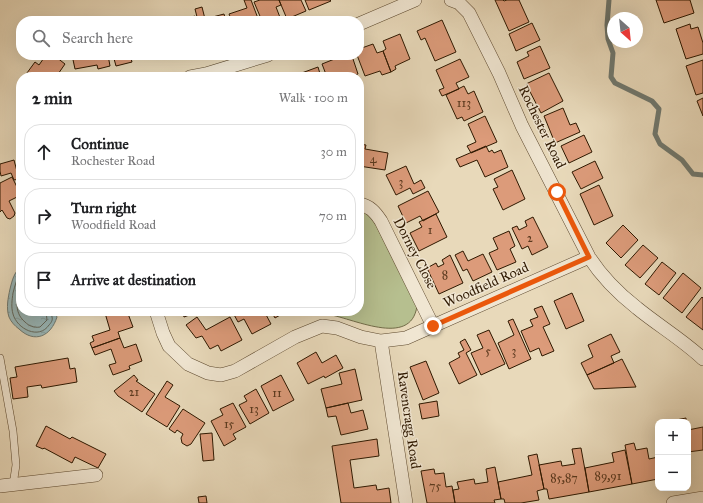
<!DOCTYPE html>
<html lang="en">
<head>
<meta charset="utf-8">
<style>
	:root { --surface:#fff; --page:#f2f2f2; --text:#202124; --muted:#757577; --line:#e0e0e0 }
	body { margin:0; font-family:"IM FELL Great Primer",serif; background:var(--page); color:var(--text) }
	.controls { position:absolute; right:12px; bottom:12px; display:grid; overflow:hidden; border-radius:8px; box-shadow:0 4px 16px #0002 }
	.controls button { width:36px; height:36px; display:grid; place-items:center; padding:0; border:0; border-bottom:1px solid var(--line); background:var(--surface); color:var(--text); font:20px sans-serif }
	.compass { position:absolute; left:607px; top:12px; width:36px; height:36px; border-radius:50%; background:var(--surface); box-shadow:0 4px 16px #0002; rotate:153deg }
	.stop { position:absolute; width:12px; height:12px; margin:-9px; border:3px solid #ea580c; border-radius:50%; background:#fff }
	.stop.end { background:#ea580c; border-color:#fff; box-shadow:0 1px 4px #0008 }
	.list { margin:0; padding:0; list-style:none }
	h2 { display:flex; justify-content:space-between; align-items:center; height:52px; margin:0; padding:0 16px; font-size:17px }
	h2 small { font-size:13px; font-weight:400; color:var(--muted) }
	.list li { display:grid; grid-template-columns:26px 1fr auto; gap:12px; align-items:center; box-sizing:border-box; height:56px; margin:0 8px 8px; padding:0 8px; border:1px solid var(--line); border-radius:16px }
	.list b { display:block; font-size:15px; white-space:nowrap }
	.list p { margin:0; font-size:13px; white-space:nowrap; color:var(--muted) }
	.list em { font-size:13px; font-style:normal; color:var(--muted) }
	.icon { flex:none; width:22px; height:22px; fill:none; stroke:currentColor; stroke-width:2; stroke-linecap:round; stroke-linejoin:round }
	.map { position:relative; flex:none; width:703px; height:503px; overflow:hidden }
	.search { position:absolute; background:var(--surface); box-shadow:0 4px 16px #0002; left:16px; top:16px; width:348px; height:44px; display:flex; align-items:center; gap:10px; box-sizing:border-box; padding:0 14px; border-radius:16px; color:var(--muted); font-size:15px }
	.panel { position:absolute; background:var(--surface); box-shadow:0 4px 16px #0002; left:16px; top:72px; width:348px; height:244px; border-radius:16px }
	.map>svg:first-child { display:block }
	.grass { fill:#b6bf8f; stroke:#726c48 }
	.water { fill:url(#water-ripples); stroke:#6f786f }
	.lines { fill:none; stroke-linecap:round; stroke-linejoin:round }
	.shore { stroke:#64685c; stroke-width:1 }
	.stream { stroke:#6f786f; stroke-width:5 }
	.building { fill:#dc9b7a; stroke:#2e1800 }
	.lane-casing { stroke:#5c482e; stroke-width:8 }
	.street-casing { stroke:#5c482e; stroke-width:14 }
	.lane { stroke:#f0e6d2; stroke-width:7 }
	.street { stroke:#f0e6d2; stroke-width:13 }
	.route { stroke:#ea580c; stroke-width:5 }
	.labels { text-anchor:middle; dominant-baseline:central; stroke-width:3; stroke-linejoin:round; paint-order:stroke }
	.number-label { font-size:12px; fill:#5a391e }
	.street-label { font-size:14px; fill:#2e1800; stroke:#f0e6d2 }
</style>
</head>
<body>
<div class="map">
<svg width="703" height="503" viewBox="0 0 703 503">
	<defs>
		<pattern id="water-ripples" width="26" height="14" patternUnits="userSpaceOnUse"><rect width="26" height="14" fill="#9ab8b9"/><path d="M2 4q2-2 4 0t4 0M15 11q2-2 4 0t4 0" fill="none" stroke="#859d9d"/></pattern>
	</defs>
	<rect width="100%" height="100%" fill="#e8d9ba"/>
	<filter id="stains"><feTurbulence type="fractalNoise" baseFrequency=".005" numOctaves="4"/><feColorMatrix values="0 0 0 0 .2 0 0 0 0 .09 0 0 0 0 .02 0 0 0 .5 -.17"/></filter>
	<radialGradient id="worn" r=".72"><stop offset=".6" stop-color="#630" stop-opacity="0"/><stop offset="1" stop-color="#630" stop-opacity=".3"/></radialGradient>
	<path class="grass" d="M359 211 364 212 373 219 417 306C411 349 351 317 326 314L325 311H359Z"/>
	<path class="water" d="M21 267V311H54L57 317C51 336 35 344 19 329 15 326 11 322 9 317 6 308 8 298 10 289 12 281 14 272 21 267Z"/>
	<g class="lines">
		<path class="shore" d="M21 272C17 278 15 285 13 293 12 300 11 307 13 314 17 329 39 340 49 325 51 323 53 320 52 317 52 315 51 313 51 311
			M21 283C17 297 13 312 25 322 29 326 34 328 40 327L47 320 46 311"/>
		<path class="stream" d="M609 0 607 25 608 39 613 53 611 77 615 83 652 101 659 109 655 134 660 144 682 160 693 174 703 175"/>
	</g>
	<path class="building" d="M244 0H251L259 21H232L229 14 247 8Z
		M260 0H279L281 5 276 7 281 20 277 21H262L254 2Z
		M279 0H301L306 11 287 19Z
		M305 0H330L331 1 309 10Z
		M495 0H503L504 1 507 0H519L529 22 509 31Z
		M656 0H690L694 13 664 23Z
		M202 7 205 19 224 14 226 21H198L195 9Z
		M195 16 196 21H189L188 18Z
		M442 20 456 52 435 61 425 38 421 40 417 31Z
		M532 23 540 40 516 51 509 34Z
		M690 24 691 29 698 27 703 43V54L686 59 676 29Z
		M400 34 410 59 395 66 396 69 391 72 383 51 386 49 383 41Z
		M373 44 377 53 383 51 391 72 382 75 380 71 365 76 357 55H359V49Z
		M540 46 550 68 524 79 517 62 529 56 527 52Z
		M46 55H57L56 57 65 64 56 77H24L35 62 39 65Z
		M72 55H108L110 66 98 69 97 65 75 69Z
		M113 55H130L132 62 116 66Z
		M147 55H162L147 58Z
		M342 56 343 59 352 56 358 74 349 77H327L322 64Z
		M460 59 469 77 456 83 459 89 442 96 439 90 444 88 436 70Z
		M703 60V93L696 95 686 66Z
		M318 67 321 77H300L299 74Z
		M549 73 563 101 541 113 526 84Z
		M464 86 468 94 474 91 483 112 464 121 462 117 457 119 446 95Z
		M703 98V116L697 101Z
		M563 108 570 125 576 123 580 132 555 143 544 116Z
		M485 116 497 142 471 153 467 146 476 142 468 124Z
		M584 135 592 152 569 163 561 146Z
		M359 144 366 145 365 149 388 153 385 170 359 166Z
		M486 146 489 152 492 150 494 153 501 150 508 167 485 177 477 160 460 167 456 159Z
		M14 160 19 179 14 180 11 173 1 176 0 171V164Z
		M595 161 603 178 581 189 572 172Z
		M406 166 414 184 421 180 425 188 413 194 410 188 396 195 386 175Z
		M512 170 525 199 503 210 493 189 498 187 494 179Z
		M12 177 21 195 9 201 15 213 14 216 10 219 7 218 2 210 0 212V183Z
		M599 185 613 216 594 225 580 194Z
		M428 191 439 212 423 221 420 216 406 223 398 206Z
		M436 214 447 237 419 251 410 233 422 227 419 222Z
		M533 217 548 247 532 255 528 246 522 249 512 228 517 226 519 230 527 226 525 221Z
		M623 225 638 240 621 258 606 243Z
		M509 231 515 246 510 249 516 262 497 270 489 253 498 249 493 238Z
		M643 245 658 258 640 278 625 265Z
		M463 251 468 261 483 254 492 272 473 281 467 269 463 271 455 255Z
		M450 255 463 283 439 294 427 268 436 263 438 267 444 264 442 260Z
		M662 262 676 273 659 295 645 284Z
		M683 273 701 288 682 313 663 298Z
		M572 293 584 321 566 329 554 301Z
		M702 297 703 298V330L686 317Z
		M542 306 550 324 543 327 554 351 542 356 539 348 530 352 521 331 533 326 530 320 538 317 534 309Z
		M111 311H127L133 327 118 332 120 338 92 348 90 343 94 341 92 336 110 330 105 313Z
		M182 311H200L184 317Z
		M232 311H242L244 314 249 311H264L271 324 252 334 244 319 238 322Z
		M271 311H287L275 318Z
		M197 317 206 330 230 317 242 340 221 351 218 345 210 349 202 336 196 338 186 325Z
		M513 319 531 359 509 369 498 343 514 335 508 321Z
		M489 330 505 364 481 375 471 353 483 348 477 335Z
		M611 334 620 352 611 356 614 363 587 375 581 363 593 357 588 345Z
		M120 338 124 348 136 344 142 361 129 366 130 369 113 375 109 365 116 363 111 349 95 355 92 348Z
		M465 339 471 350 466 353 477 375 459 384 449 363 460 357 458 353 464 350 460 342Z
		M316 352 322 363 336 355 343 368 325 378 324 376 308 384 297 363Z
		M68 358 70 369 75 368 77 382 42 388 41 385 27 387 28 397 13 399 10 378 17 377 15 367Z
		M622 359 636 387 594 389 587 375Z
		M426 361 439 393 423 400 410 367Z
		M355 369 362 400 326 408 321 389 342 384 339 373Z
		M134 375 138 380 136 381 155 394 142 412 118 396 114 391Z
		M281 375 294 400 273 411 261 386Z
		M167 381 173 385 165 397 180 406 167 427 146 414Z
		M256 389 269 413 250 424 239 405 247 401 244 396Z
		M437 401 439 416 422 419 419 404Z
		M233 403 246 427 233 434 236 439 224 446 211 421 223 415 220 409Z
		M348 403 351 413 363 410 368 429 341 435 336 416 328 417 326 408Z
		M183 409 205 423 191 444 187 446 182 443 181 438 183 434 177 430 175 433 169 429Z
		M686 418V422H676V420Z
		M46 426 70 439 72 437 106 454 98 468 75 457 72 463 44 448 43 449 36 446Z
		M703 427V450L688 452V430Z
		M212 433 214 460 203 461 200 434Z
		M377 439 379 456 350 460 354 488 376 485 377 490 389 488 391 503H341L332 446Z
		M634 443 636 450 647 448 649 459 658 457V479L632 484 625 445Z
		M581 448 589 492 549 499 547 489H544L539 465 561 461 562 466 575 464 572 449Z
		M625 450 632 484 589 492 585 468 614 462 612 453Z
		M537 454 544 489 537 491 539 500 521 503H505L504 499H501L498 482 532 475 528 456Z
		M495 467 501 499 494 500 495 503H455L453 490 459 489 457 482 474 479 475 484 488 482 486 469Z
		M434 469 435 474 444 473 446 487 452 486 455 503H427L421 471Z
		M206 496 207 503H199L198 497Z"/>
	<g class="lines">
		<g class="lane-casing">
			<path id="lane" d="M0 358 13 431 16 465 13 485"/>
		</g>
		<g class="street-casing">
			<path id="street" d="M451 0 459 3 469 13 499 73 522 126 589 257C602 277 619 294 637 308 659 326 683 340 703 359
				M359 24 415 0
				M190 77 206 74 268 55
				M359 204C370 206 375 212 381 221L433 326
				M156 311 163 333 169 346 188 364 208 373 221 375 235 371 295 337 322 326 337 328 361 337 381 341 406 338 589 257
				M381 341 406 503
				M0 486 96 475
				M673 503 703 498"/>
		</g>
		<use href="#lane" class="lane"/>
		<use href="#street" class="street"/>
	</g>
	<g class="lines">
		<path class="route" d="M433 326 589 257 557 192"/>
	</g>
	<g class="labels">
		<g class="number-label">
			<text x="464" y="103">113</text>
			<text x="373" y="159">4</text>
			<text x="401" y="182">3</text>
			<text x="430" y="230">1</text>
			<text x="530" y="238">2</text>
			<text x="445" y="275">8</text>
			<text x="488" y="351">5</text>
			<text x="514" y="351">3</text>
			<text x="134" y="392">21</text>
			<text x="277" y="393">11</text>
			<text x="254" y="409">13</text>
			<text x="229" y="424">15</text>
			<text x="608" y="476">89,91</text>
			<text x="564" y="478">85,87</text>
			<text x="435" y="486">75</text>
		</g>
		<g class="street-label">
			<text transform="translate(542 127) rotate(64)">Rochester Road</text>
			<text transform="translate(415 253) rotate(63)">Dorney Close</text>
			<text transform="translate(486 285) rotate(-24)">Woodfield Road</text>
			<text transform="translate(409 420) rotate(82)">Ravencragg Road</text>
		</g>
	</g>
	<rect width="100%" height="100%" filter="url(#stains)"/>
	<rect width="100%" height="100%" fill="url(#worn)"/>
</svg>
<div class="controls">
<button>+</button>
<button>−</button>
</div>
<svg class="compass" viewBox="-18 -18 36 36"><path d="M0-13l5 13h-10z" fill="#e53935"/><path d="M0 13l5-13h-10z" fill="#757577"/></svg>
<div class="stop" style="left:557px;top:192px"></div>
<div class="stop end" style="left:433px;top:326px"></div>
<div class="search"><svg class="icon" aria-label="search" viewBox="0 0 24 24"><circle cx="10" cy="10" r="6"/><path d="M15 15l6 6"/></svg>Search here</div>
<section class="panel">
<h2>2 min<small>Walk · 100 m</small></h2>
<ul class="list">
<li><svg class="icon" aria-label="ahead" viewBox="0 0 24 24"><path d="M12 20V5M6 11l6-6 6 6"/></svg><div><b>Continue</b><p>Rochester Road</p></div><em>30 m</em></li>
<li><svg class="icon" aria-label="right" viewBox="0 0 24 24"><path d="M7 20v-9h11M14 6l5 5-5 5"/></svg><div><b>Turn right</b><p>Woodfield Road</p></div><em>70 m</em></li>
<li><svg class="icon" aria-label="arrive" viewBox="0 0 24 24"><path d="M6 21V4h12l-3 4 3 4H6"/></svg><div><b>Arrive at destination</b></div></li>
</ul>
</section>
</div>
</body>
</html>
